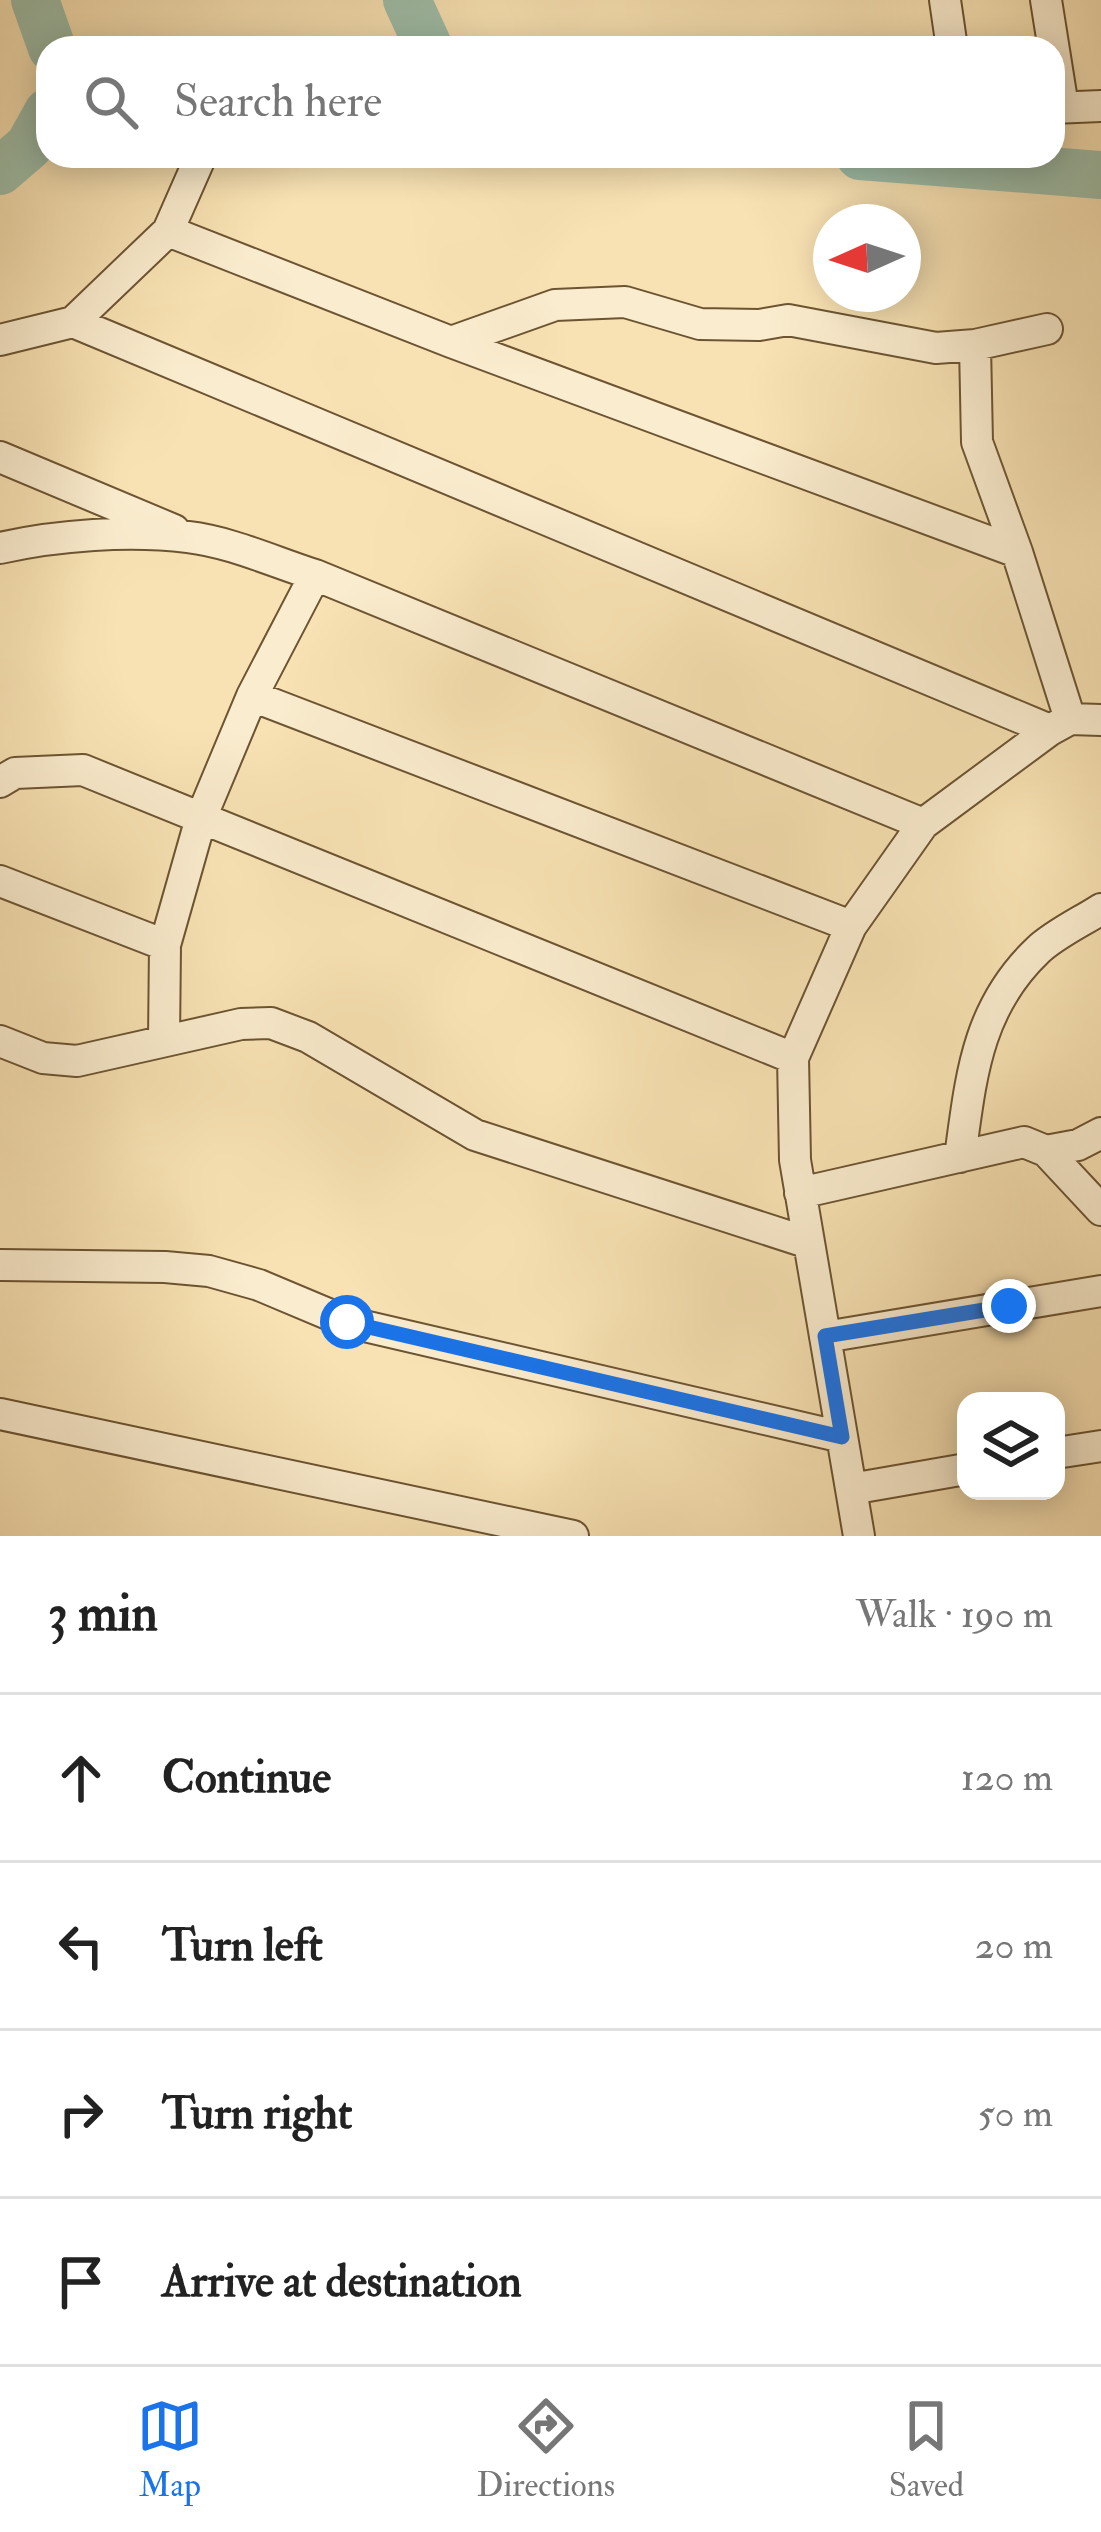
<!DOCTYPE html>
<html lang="en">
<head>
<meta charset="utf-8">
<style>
	:root { --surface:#fff; --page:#f2f2f2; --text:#222; --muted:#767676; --line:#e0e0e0; --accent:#1a73e8 }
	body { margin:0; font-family:"IM FELL Double Pica",serif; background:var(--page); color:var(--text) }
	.controls { position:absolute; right:36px; bottom:36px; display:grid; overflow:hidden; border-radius:24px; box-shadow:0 6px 30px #0003 }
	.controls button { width:108px; height:108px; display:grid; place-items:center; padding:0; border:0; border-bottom:3px solid var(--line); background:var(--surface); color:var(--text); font:60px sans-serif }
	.compass { position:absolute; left:813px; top:204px; width:108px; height:108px; border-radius:50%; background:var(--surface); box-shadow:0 6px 30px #0003; rotate:267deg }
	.stop { position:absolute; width:36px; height:36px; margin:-27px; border:9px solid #1a73e8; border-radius:50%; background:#fff }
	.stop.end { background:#1a73e8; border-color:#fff; box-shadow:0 3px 12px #0008 }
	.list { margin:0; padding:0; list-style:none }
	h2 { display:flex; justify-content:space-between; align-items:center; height:156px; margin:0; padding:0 48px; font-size:51px }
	h2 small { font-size:39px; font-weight:400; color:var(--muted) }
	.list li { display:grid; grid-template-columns:78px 1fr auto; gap:36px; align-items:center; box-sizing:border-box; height:168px; padding:0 48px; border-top:3px solid var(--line) }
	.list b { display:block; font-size:45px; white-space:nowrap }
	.list em { font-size:39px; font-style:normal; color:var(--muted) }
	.icon { flex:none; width:66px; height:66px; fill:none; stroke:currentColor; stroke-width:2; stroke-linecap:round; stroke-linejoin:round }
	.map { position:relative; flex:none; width:1101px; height:1536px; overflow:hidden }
	.search { position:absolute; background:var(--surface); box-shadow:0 6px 30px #0003; left:36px; right:36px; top:36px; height:132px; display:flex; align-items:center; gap:30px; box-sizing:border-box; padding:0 42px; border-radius:36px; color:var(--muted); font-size:45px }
	.sheet { height:828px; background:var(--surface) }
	nav { display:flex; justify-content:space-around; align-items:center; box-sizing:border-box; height:168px; border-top:3px solid var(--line); background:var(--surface); font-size:33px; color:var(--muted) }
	nav a { display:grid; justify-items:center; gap:6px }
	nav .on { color:var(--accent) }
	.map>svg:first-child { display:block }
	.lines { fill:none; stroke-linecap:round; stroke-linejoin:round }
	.river { stroke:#9ebea9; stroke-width:48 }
	.street-casing { stroke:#6c5432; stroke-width:34 }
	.street { stroke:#faecce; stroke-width:30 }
	.route { stroke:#1a73e8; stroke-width:15 }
</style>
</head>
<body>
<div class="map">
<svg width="1101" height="1536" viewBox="0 0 1101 1536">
	<rect width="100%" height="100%" fill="#f8e2b3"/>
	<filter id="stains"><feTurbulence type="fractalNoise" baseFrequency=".00167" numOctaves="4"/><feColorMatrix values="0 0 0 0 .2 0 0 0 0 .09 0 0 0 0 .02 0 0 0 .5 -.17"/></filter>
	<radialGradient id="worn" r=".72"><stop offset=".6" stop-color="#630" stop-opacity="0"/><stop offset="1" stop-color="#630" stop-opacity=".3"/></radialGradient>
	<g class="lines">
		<path class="river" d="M35 0 52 48
			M407 0 429 48
			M860 156 1101 175
			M0 171 29 146 48 112"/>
		<g class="street-casing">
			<path id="street" d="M945 0 952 48
				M1046 0 1063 107
				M1053 108 1101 106
				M168 231 451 342 1017 552
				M73 322 1050 730
				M0 340 73 322 168 231 201 156
				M451 342 555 305 625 302 700 324 759 325 788 320 936 348 975 345 1047 329
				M975 345 977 442 1017 552 1070 719
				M0 457 174 530
				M0 548C58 535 129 530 188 537 231 542 274 562 315 575L923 824
				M252 696 851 926
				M0 782 15 773 83 770 793 1058
				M0 881 165 945 201 818 252 696 315 575
				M0 1041 43 1058 77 1061 241 1024 271 1023 308 1037 475 1135 809 1243
				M164 1041 165 945
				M1101 1133 1078 1145 1046 1151 1101 1210
				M960 1157C971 1078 976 1009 1038 950 1055 934 1081 922 1101 909
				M800 1193 1024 1142 1046 1151
				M0 1265 165 1267 209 1271 259 1285 347 1322 842 1437
				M825 1337 1101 1291
				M0 1414 573 1536
				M1056 1453 1101 1446
				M851 1489 966 1469
				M859 1536 795 1160 793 1058 851 926 923 824 1050 730 1070 719 1101 720"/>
		</g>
		<use href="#street" class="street"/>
	</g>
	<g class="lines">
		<path class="route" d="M347 1322 842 1437 825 1336 1009 1306"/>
	</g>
	<rect width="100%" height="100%" filter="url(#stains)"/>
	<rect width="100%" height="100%" fill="url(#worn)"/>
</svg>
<div class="controls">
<button><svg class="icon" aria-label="layers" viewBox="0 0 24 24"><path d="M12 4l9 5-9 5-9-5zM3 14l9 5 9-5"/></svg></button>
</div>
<svg class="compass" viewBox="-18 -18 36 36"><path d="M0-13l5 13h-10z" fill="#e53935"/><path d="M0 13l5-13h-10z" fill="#767676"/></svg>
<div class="stop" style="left:347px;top:1322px"></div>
<div class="stop end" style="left:1009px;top:1306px"></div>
<div class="search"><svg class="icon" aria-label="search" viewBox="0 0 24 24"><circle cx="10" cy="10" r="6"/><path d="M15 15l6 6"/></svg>Search here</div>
</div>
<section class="sheet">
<h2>3 min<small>Walk · 190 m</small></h2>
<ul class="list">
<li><svg class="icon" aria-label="ahead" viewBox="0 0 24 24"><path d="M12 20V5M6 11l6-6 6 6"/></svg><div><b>Continue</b></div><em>120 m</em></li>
<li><svg class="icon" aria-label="left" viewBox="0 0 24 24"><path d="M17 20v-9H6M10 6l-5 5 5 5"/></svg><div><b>Turn left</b></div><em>20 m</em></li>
<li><svg class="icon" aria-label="right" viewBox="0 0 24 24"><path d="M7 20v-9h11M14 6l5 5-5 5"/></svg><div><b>Turn right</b></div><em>50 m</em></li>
<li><svg class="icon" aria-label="arrive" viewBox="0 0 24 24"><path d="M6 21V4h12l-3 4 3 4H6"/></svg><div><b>Arrive at destination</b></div></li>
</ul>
</section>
<nav>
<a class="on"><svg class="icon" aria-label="map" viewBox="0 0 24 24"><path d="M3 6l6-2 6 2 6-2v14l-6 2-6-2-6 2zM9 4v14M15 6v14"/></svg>Map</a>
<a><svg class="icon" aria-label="directions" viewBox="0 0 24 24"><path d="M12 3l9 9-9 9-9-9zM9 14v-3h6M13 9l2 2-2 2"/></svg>Directions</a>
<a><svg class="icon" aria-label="saved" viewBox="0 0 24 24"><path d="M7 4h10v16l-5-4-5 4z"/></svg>Saved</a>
</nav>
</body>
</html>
